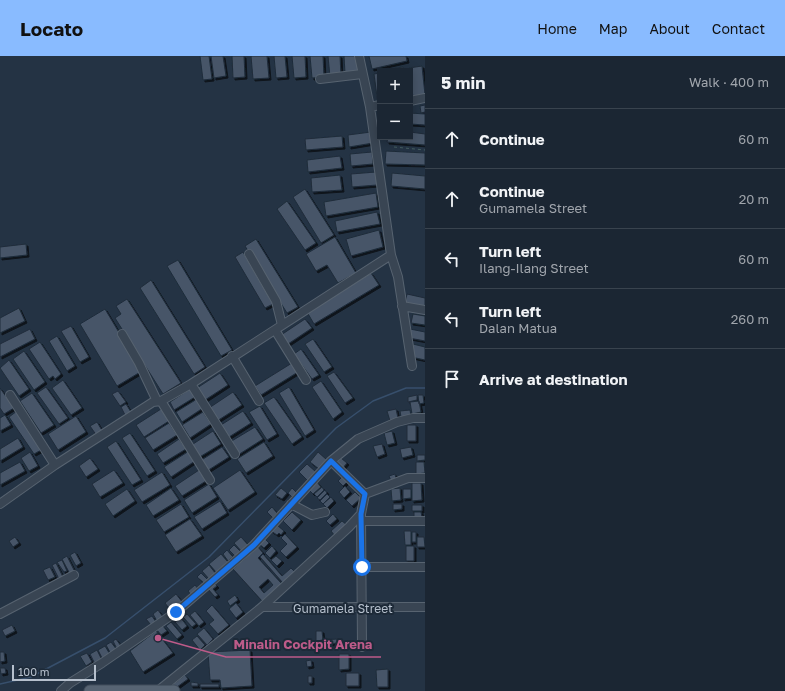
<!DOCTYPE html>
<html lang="en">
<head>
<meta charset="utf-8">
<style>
	:root { --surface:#1b2633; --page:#28323f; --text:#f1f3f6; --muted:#a0a5ac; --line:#39434e; --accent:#89bbff }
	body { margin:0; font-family:"Golos Text",sans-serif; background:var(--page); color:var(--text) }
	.controls { position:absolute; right:12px; top:12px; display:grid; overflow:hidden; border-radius:0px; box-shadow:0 2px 10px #0003 }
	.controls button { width:36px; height:36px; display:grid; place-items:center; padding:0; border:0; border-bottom:1px solid var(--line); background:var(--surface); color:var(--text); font:20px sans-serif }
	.scale { position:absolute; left:12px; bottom:10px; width:84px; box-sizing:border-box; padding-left:4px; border:2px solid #b6c0cd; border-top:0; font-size:11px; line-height:14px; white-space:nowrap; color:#b6c0cd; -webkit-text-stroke:3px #1d2a38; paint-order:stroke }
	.stop { position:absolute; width:12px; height:12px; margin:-9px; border:3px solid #1a73e8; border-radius:50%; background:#fff }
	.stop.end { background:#1a73e8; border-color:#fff; box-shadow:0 1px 4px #0008 }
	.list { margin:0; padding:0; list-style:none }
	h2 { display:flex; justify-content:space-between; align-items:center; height:52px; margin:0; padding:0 16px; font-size:17px }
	h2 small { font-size:13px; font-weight:400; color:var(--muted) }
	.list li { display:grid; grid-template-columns:26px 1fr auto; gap:12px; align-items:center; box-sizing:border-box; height:60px; padding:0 16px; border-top:1px solid var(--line) }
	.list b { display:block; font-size:15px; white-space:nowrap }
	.list p { margin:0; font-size:13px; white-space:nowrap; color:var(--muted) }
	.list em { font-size:13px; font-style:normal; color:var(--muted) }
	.icon { flex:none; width:22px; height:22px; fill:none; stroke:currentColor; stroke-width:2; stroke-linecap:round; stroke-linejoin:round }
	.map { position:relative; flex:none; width:425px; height:635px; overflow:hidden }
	header { display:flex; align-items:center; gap:24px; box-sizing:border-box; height:56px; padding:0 20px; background:var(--accent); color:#111 }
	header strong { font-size:19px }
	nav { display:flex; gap:22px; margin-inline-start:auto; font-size:14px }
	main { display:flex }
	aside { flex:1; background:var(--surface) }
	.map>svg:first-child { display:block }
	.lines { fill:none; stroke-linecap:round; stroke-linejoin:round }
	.stream { stroke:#374f6c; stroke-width:1.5 }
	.building { fill:#465568; stroke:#1f2c3a; fill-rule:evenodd; filter:url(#shadow) }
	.minor-casing { stroke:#576370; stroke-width:10 }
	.major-casing { stroke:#424e5c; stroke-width:13 }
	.path { stroke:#455f61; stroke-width:1; stroke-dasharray:3 3; stroke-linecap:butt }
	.minor { stroke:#394553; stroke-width:8 }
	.major { stroke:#576473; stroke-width:11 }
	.route { stroke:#1a73e8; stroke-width:5 }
	.labels { text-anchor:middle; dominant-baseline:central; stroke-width:4; stroke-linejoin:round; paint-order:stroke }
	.street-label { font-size:12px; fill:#b6c0cd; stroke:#1d2a38 }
	.leader { fill:none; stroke:#bd5b89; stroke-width:1.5 }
	.callout-dot { fill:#bd5b89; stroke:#1d2a38; stroke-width:1.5 }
	.callout-label { font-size:13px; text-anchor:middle; font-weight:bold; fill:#bd5b89; stroke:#1d2a38; stroke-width:4; stroke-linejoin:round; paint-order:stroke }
</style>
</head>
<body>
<header>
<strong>Locato</strong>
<nav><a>Home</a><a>Map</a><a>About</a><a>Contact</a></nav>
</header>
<main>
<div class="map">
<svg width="425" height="635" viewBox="0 0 425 635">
	<defs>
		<filter id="shadow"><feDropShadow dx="2" dy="2" stdDeviation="0" flood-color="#0009"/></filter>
	</defs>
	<rect width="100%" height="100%" fill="#243344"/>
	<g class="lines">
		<path class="stream" d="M0 628 31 621 105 582 209 501 336 372 373 345 406 332H425"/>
	</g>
	<path class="building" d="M200 0H209L212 23 203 24Z
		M211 0H223L226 20 214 22Z
		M232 0H244L245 21 233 22Z
		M251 0H267L269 22 253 23Z
		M274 0H285L287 21 276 22Z
		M292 0H305L306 21 294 22Z
		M310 0H323L324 21 312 22Z
		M328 0H340L341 20 330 21Z
		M344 0H357L358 16 345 17Z
		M369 0H406L407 5 372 13Z
		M422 10 425 39 413 41 409 12Z
		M403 11V15H390V13Z
		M380 17V48H378L374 18Z
		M425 49V56L421 57 420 50Z
		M410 57 425 58V69L410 68Z
		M371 76 373 87 349 91 348 79Z
		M410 76 425 78V89L387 86 388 81H410Z
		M342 80 343 91 306 94 305 83Z
		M386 95 425 97V109L385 108Z
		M372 96 373 108 351 110 350 98Z
		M340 100 342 112 308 116 307 104Z
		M376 116 377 129 352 131 351 118Z
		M392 117 425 120V133L391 130Z
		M340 119 342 134 312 136 311 122Z
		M305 133 334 179 321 187 293 141Z
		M376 137 378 151 326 160 324 146Z
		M287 145 316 187 305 194 277 153Z
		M377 156 380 168 337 176 335 165Z
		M379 174 383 191 351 200 346 183Z
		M335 181 356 217 338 227 327 209 316 215 306 198Z
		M256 183 298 251 287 257 245 190Z
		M26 188 27 199 0 202V191Z
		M243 196 273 248 265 252 235 201Z
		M178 204 232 294 221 300 167 210Z
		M371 217 379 229 314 268 307 256Z
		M151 224 205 311 194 318 140 232Z
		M407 238 425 242V252L405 248Z
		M127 243 181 327 163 338 115 262 121 258 116 250Z
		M19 252 25 265 0 277V262Z
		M105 253 142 315 117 330 80 268Z
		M413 258 425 260V269L411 267Z
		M305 263 312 272 288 288 281 279Z
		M71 270 89 301 80 306 61 275Z
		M30 273 35 283 0 301V288Z
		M410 273 425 276V285L409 282Z
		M57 280 75 310 67 315 49 285Z
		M313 283 332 311 324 316 305 288Z
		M40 286 61 318 55 323 53 320 49 323 29 293Z
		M413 288 425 291V304L411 301Z
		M301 293 319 319 312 323 294 298Z
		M24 295 45 326 34 334 13 303Z
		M9 304 29 333 19 340 0 312Z
		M292 307 298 316 261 339 255 330Z
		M334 316 353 342 345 347 327 320Z
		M220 317 228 329 205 344 197 332Z
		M63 324 82 352 71 359 52 332Z
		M321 325 342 356 333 363 312 331Z
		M46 331 68 362 59 368 37 337Z
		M289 331 314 374 305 380 279 337Z
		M0 332 14 352 4 358 0 352Z
		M190 333 195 341 174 354 170 346Z
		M118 335 126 346 120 350 112 338Z
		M233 336 242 349 217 365 209 352Z
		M32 337 54 369 41 377 20 345Z
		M417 339V344L408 346V341Z
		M418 339H423L424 347 419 348Z
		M274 341 302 381 292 388 264 347Z
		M197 343 203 352 182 366 176 356Z
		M419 345 421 356 412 358 410 346Z
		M126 348 131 356 125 359 121 351Z
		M260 350 277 378 267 384 249 356Z
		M161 353 169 365 144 381 136 369Z
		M396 353 398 362 390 365 387 355Z
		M410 354 411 360 401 361 400 355Z
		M17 355 43 393 34 398 9 361Z
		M243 355 251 367 229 381 221 369Z
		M203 356 211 368 190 382 182 369Z
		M5 359 11 369 0 375V362Z
		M76 360 86 376 58 394 48 378Z
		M97 366 103 376 97 380 90 370Z
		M169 367 177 379 153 394 145 382Z
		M407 369H416V385H407Z
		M255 371 263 383 238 399 230 386Z
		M213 375 221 388 198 402 190 390Z
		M392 375 395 387 387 389 384 377Z
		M130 377 155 415 147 420 122 382Z
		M18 382 23 391 0 405V393Z
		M179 383 186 393 163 407 157 398Z
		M116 385 141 424 132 429 107 391Z
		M264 386 273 400 246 417 237 403Z
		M382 388 385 398 377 401 373 390Z
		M222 391 229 401 207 415 200 405Z
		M411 391 413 399 402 402 400 393Z
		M189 395 195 405 171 421 164 411Z
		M30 396 38 410 29 415 21 402Z
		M318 396 327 404 319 413 310 406Z
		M417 399H425V404L417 405Z
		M90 402 98 413 86 421 79 410Z
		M341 402 347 407 342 413 336 408Z
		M20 406 25 415 0 429V417Z
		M416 406H424L425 417 416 418Z
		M307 408 316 416 308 425 299 416Z
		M114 414 123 427 100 441 92 428Z
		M199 414 206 425 182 440 175 430Z
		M240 414 255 436 228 454 213 432Z
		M162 416 170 429 142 446 134 434Z
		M395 418 396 423 391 425 389 420Z
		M342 421 347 426 343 430 338 425Z
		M317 426 321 431 313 438 309 434Z
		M412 427H421L422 444 412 445Z
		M209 428 217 441 192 457 184 444Z
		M345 430 350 436 344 442 339 436Z
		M322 431 324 434 317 441 314 438Z
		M171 432 179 444 153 460 146 449Z
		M281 432 287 437 282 443 275 439Z
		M292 432 298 438 294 443 288 437Z
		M400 432 401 444 392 445 391 433Z
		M127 433 135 445 113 460 105 448Z
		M403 433H411V442L403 443Z
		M325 434 327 437 320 444 317 442Z
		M355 436 361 442 352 450 346 444Z
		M327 438 330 441 323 448 320 445Z
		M331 441 334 445 327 452 323 448Z
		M220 445 227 457 202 473 194 461Z
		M181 448 189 461 164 476 156 464Z
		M393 448H402V453L393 454Z
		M412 449H422V455H412Z
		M272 451 277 457 273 462 267 456Z
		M292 456 301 464 292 474 283 465Z
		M414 456H421L422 461H414Z
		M333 458 337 463 330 469 326 465Z
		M190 463 202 480 176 496 165 479Z
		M342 465 347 469 335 480 331 475Z
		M277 469 284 475 281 479 279 477 277 479 271 475Z
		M404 475H411V489H405Z
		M412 476H416V486H412Z
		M285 478 297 491 286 501 280 495 287 488 281 482Z
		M15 481 19 487 13 491 9 485Z
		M241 481 250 491 243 497 234 487Z
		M417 481H424L425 491H417Z
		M265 483 269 487 264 492 259 488Z
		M234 489 240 495 235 500 229 494Z
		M272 490 276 495 270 502 265 497Z
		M406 490H414V505H406Z
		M258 491 263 497 258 502 282 528 262 545 233 513ZM268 523 273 529 264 537 259 531Z
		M227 494 233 501 228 505 223 498Z
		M75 496 81 507 76 510 70 499Z
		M221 498 228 506 216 516 209 508Z
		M263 498 282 520 291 512 295 516 283 527 260 501Z
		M67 500 75 516 70 518 62 503Z
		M276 500 282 505 277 510 271 504Z
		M62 504 67 515 64 516 57 506Z
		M56 507 63 521 59 523 52 509Z
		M209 509 216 518 209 523 202 515Z
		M50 511 55 521 48 524 43 514Z
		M201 517 208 524 204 527 197 521Z
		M214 527 217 530 213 533 218 539 215 541 207 532Z
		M195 529 199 534 192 540 188 535Z
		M176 538 183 547 171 555 165 547Z
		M235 539 238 544 230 550 227 545Z
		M236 547 243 556 236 562 229 553Z
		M212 549 229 569 218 578 209 568 214 564 206 555Z
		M158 554 163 561 157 565 153 558Z
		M195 555 204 566 199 570 190 559Z
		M187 558 196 568 192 571 183 561Z
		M152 560 156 566 151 569 146 563Z
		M181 562 187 570 182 574 175 566Z
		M171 566 182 579 177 583 166 570Z
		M12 569 15 575 5 580 2 574Z
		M163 570 167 575 161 579 157 574Z
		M204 572 213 583 207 589 197 578Z
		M156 575 173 597 143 616 130 595Z
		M316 575H322L323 584 316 585Z
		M197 580 205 589 200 594 192 584Z
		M116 583 121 590 117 593 113 585Z
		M337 583V587L324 589V584Z
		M111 586 117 594 111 598 106 589Z
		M105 590 111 600 103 604 98 594Z
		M97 594 102 604 95 608 90 598Z
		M250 594 252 630 221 632 220 624H210L208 596Z
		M0 596H4L5 605 0 606Z
		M87 597 92 606 86 610 80 600Z
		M339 598H349V613L339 614Z
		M311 604 312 610 307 611 306 605Z
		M0 612H5L6 617 1 618Z
		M388 613V631H377L376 614Z
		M346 617H359V630H346Z
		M185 619 188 623 177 631 171 630Z
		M308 620H312V627H308Z
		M191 626 198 627V630H191Z
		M200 628H219V631H200Z"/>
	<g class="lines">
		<g class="minor-casing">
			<path id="minor" d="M359 0 370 51 391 199 398 221 412 310
				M320 23 362 18
				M410 45 425 42
				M370 51 380 49
				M249 198 276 245 282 269
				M402 250 425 254
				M275 274 306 324
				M122 278 139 307 157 345
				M232 300 259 345
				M191 328 235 398
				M10 339 55 409
				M161 345 210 424
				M331 405 365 438 408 422H425
				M0 448 55 409 153 346 161 345 191 328 391 199
				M291 448 312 459 325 456
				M361 458 362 591
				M361 465H425
				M362 511H425
				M262 551H425
				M0 558 74 519
				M159 634 262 551 349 471 361 458 365 438
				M61 635 70 627 102 607 176 556 254 489 331 405 358 383 397 366 413 362H425"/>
		</g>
		<g class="major-casing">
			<path id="major" d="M90 635H174"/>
		</g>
		<path class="path" d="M394 91 425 94"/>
		<use href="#minor" class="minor"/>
		<use href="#major" class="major"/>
	</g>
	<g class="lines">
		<path class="route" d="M176 556 254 489 331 405 365 438 361 458 362 511"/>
	</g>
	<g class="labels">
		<g class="street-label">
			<text x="343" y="552">Gumamela Street</text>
		</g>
	</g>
	<path class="leader" d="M158 582L226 601H381"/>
	<circle class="callout-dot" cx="158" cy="582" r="4"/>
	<g class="callout-label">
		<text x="303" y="593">Minalin Cockpit Arena</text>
	</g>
</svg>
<div class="controls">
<button>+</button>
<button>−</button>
</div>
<div class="scale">100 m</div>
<div class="stop" style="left:362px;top:511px"></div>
<div class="stop end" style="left:176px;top:556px"></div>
</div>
<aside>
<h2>5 min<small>Walk · 400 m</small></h2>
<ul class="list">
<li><svg class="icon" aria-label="ahead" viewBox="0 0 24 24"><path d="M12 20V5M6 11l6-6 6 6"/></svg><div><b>Continue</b></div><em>60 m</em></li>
<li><svg class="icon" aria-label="ahead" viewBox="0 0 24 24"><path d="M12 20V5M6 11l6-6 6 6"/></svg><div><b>Continue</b><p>Gumamela Street</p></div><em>20 m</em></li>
<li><svg class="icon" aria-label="left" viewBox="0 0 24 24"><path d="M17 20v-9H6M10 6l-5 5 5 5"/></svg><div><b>Turn left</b><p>Ilang-Ilang Street</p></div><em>60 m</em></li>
<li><svg class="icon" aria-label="left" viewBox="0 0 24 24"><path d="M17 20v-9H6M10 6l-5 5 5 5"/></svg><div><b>Turn left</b><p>Dalan Matua</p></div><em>260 m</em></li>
<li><svg class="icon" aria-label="arrive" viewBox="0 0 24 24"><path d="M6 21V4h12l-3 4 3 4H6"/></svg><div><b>Arrive at destination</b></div></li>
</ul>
</aside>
</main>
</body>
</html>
